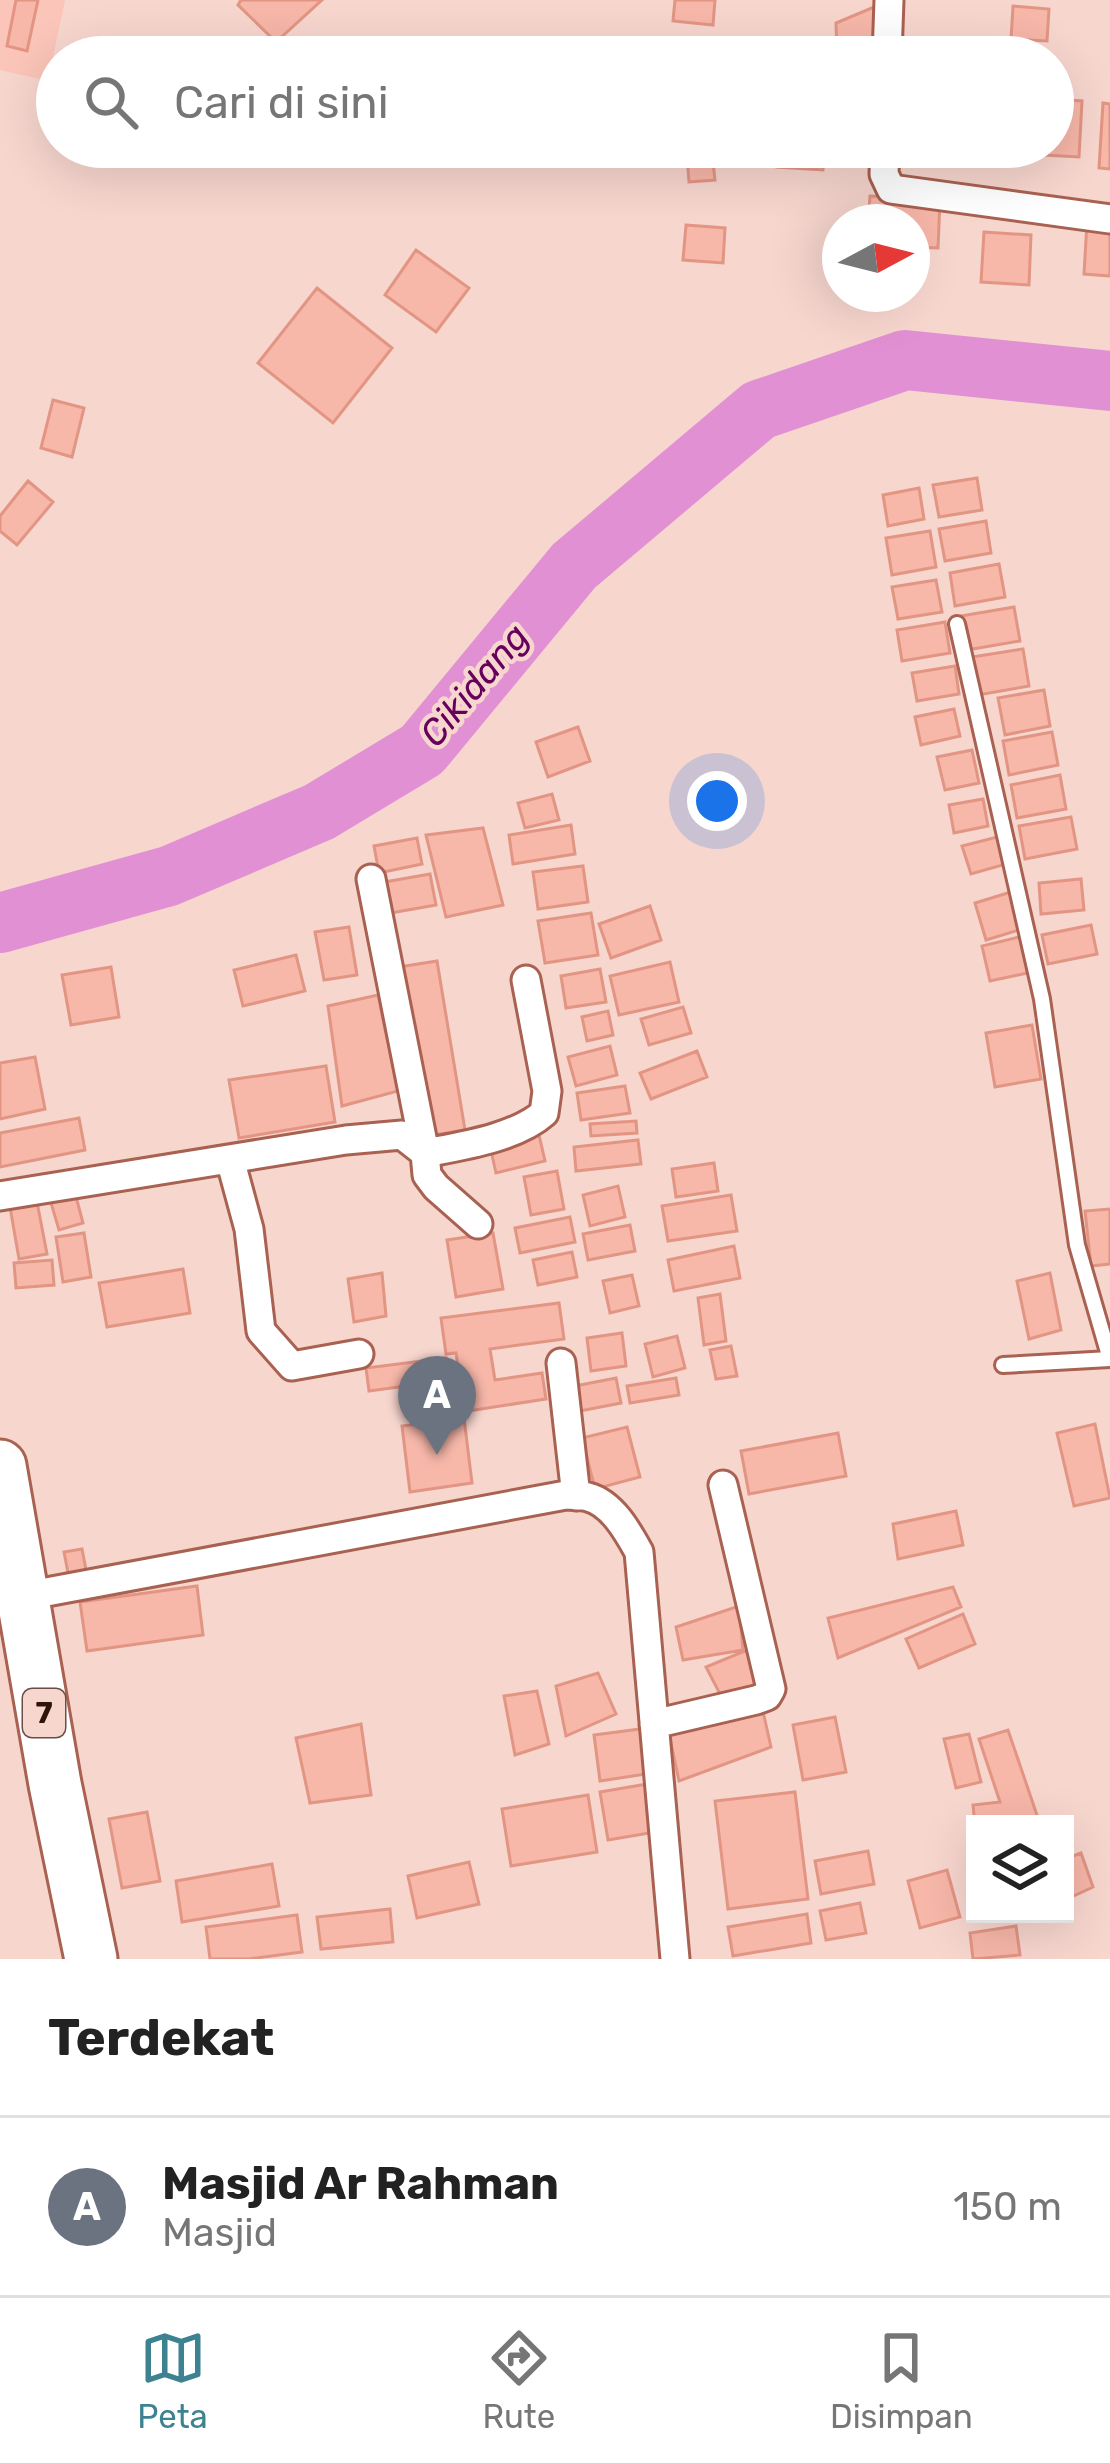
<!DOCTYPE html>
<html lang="id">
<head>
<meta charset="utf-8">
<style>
	:root { --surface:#fff; --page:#f2f2f2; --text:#222; --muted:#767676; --line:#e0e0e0; --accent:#3d8290 }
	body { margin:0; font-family:Rubik,sans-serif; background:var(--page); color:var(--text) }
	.controls { position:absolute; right:36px; bottom:36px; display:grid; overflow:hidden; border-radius:0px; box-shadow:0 12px 48px #0002 }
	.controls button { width:108px; height:108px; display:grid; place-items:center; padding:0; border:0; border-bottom:3px solid var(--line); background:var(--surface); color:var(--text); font:60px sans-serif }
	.compass { position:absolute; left:822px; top:204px; width:108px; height:108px; border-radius:50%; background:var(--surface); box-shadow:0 12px 48px #0002; rotate:83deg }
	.you { position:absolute; left:717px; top:801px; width:42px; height:42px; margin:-30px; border:9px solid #fff; border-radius:50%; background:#1a73e8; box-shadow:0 0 0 18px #1a73e833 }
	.badge { display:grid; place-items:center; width:78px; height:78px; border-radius:50%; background:var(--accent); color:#fff; font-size:39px; font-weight:700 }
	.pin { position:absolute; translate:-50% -99px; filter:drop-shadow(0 3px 6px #0008) }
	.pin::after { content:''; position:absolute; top:63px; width:42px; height:36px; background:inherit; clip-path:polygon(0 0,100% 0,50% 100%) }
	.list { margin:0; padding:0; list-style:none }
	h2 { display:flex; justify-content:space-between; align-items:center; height:156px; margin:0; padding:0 48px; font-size:51px }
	h2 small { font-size:39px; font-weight:400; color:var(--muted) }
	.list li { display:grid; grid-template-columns:78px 1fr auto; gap:36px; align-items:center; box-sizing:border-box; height:180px; padding:0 48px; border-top:3px solid var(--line) }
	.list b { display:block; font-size:45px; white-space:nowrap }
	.list p { margin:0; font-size:39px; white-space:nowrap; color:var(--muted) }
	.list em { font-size:39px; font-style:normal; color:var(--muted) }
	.icon { flex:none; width:66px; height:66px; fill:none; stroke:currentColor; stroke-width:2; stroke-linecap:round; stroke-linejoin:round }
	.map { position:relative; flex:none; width:1110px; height:1959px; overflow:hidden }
	.search { position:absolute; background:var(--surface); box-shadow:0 12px 48px #0002; left:36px; right:36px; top:36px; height:132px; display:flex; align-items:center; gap:30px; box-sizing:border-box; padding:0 42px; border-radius:66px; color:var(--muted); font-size:45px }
	.sheet { height:336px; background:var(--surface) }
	nav { display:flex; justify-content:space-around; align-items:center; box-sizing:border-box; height:168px; border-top:3px solid var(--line); background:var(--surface); font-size:33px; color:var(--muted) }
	nav a { display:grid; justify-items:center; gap:6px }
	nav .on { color:var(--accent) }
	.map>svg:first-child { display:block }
	.built { fill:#fbc5b9 }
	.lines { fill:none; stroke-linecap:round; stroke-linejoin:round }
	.river { stroke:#e191d3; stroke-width:60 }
	.building { fill:#f7b7a9; stroke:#e39584; stroke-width:3 }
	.lane-casing { stroke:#a96151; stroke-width:20 }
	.street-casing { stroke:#a96151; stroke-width:33 }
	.highway-casing { stroke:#a96151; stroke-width:57 }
	.lane { stroke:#fff; stroke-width:14 }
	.street { stroke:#fff; stroke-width:27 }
	.highway { stroke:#fff; stroke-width:51 }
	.labels { text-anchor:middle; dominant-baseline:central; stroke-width:9; stroke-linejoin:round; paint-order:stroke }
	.shield { fill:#f7d6ce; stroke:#6b4e47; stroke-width:3 }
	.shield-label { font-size:30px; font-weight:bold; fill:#2f130d }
	.water-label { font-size:36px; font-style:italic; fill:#66005c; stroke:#f7d6ce }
</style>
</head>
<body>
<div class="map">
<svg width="1110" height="1959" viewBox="0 0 1110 1959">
	<rect width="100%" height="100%" fill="#f7d6ce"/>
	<path class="built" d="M0 0H16L7 46 27 50 38 0H65L48 81 0 70Z"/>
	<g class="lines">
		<path class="river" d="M0 923 169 876 319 812 422 750 574 566 759 410 905 360 1110 381"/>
	</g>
	<path class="building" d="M16 0H38L27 51 7 46Z
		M241 0H322L276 42 238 5Z
		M675 0H715L713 25 673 21Z
		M1013 6 1049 9 1047 41 1011 39Z
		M874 7 876 57H837L836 23Z
		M673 45 720 49 719 57H672Z
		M1053 99 1082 101 1079 157 1026 154V147H1053Z
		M1103 103 1110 104V169L1099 168Z
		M778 147H824L823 170 777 167Z
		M712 153 715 180 689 182 687 156Z
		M870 196 940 200 938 248 912 247V222H868Z
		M1087 222 1110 223V276L1084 274Z
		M686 225 725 228 723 263 683 260Z
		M984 232 1031 235 1029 285 981 282Z
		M416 250 469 288 436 332 385 295Z
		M317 288 392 348 333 423 258 363Z
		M53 400 84 408 72 457 41 448Z
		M977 478 982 510 939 517 933 485Z
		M28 481 53 502 17 545 0 531V516Z
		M919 488 924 519 888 526 883 495Z
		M986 521 991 553 945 561 939 529Z
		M930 531 936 567 892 575 886 538Z
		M999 564 1005 597 955 606 950 573Z
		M936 580 942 612 898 619 892 587Z
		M1014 607 1020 641 967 650 961 616Z
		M945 622 950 653 902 661 897 630Z
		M1023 649 1029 686 978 695 972 657Z
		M955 666 959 694 917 701 912 673Z
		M1044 690 1050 726 1005 735 998 698Z
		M954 709 960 736 921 745 915 717Z
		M578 727 590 761 548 777 536 742Z
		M1052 732 1058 765 1009 775 1003 741Z
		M972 750 979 783 945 790 937 757Z
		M1060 775 1066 809 1017 818 1011 785Z
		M552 794 559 820 525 828 518 803Z
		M983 799 988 826 954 833 949 805Z
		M1071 817 1077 849 1025 859 1019 826Z
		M571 825 575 854 513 864 509 835Z
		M483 828 503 905 446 917 426 835Z
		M997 837 1006 864 971 874 962 846Z
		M417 838 422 864 379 873 374 846Z
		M583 866 588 902 538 909 533 872Z
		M430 874 436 905 385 914 379 883Z
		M1081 879 1084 910 1041 914 1039 883Z
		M1011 892 1022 929 986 940 975 903Z
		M650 906 661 940 611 958 599 924Z
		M591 913 598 955 545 963 538 921Z
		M1091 925 1097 954 1048 964 1042 935Z
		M349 927 357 975 324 980 315 932Z
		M1023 936 1032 972 990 981 982 946Z
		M296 955 305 991 243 1006 234 970Z
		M437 961 465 1130 427 1136 399 967Z
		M670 962 679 1002 619 1015 610 976Z
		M111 967 119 1017 71 1025 62 975Z
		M600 969 606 1002 566 1008 561 976Z
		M378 995 398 1091 342 1106 328 1006Z
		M683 1007 691 1033 649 1045 641 1019Z
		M608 1011 613 1035 587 1041 582 1017Z
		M1032 1025 1041 1079 995 1087 986 1033Z
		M610 1046 617 1075 576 1086 568 1057Z
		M697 1051 707 1077 651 1099 640 1073Z
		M35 1057 45 1109 0 1119V1063Z
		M326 1066 335 1122 239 1138 229 1080Z
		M625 1086 630 1113 581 1120 577 1093Z
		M79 1118 85 1150 0 1167V1133Z
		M636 1121 637 1133 591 1136 590 1124Z
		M539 1135 545 1161 496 1173 490 1146Z
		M638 1140 641 1164 576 1171 574 1147Z
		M714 1163 718 1191 676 1197 672 1169Z
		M557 1171 564 1209 531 1215 524 1177Z
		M618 1186 625 1217 590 1226 583 1195Z
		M74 1189 83 1223 59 1230 49 1196Z
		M731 1195 737 1231 668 1241 662 1206Z
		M37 1202 47 1254 19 1259 10 1207Z
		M1110 1209V1264L1091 1266 1085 1211Z
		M570 1217 575 1242 520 1253 515 1228Z
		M630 1225 635 1251 588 1260 583 1234Z
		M84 1233 91 1277 63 1282 56 1237Z
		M493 1233 503 1289 456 1297 447 1240Z
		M734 1246 740 1278 674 1291 668 1260Z
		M572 1252 577 1277 538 1285 533 1260Z
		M52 1260 54 1285 16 1288 14 1263Z
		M183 1269 190 1313 107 1327 99 1283Z
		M382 1273 386 1316 354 1322 348 1279Z
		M1050 1273 1061 1330 1029 1339 1017 1281Z
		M632 1275 639 1306 610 1313 603 1281Z
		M720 1294 726 1341 704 1345 698 1298Z
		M559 1303 564 1339 490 1349 495 1380 542 1373 546 1399 462 1412 457 1385H461L456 1353 446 1354 441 1318Z
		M622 1333 626 1366 591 1371 587 1338Z
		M677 1336 685 1368 653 1377 645 1344Z
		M731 1346 737 1376 716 1379 710 1350Z
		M446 1358 450 1380 369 1391 366 1368Z
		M616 1378 621 1403 580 1411 575 1386Z
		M676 1378 679 1395 630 1403 627 1386Z
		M464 1418 472 1483 410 1492 402 1426Z
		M1095 1424 1110 1498 1074 1506 1057 1433Z
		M627 1427 640 1477 595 1489 582 1438Z
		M838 1433 846 1476 749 1494 741 1451Z
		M956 1511 963 1545 898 1559 893 1524Z
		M82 1549 88 1580 70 1583 64 1552Z
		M197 1586 203 1635 87 1651 80 1602Z
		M953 1587 961 1607 838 1658 828 1618Z
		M739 1606 743 1650 683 1660 676 1627Z
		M963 1614 975 1644 919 1668 906 1639Z
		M747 1650 759 1685 722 1698 706 1667Z
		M598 1673 616 1714 566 1736 556 1686Z
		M537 1691 549 1744 515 1755 504 1696Z
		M762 1707 771 1747 679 1781 669 1734Z
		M835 1717 846 1772 803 1780 793 1725Z
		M361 1724 371 1795 310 1803 296 1738Z
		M640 1729 646 1774 600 1781 594 1735Z
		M1008 1730 1040 1824 975 1825 973 1805 1000 1802 979 1739Z
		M969 1734 981 1782 956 1788 944 1739Z
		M653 1783 661 1831 608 1840 600 1792Z
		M795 1792 808 1899 728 1909 715 1801Z
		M588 1795 597 1852 511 1866 502 1809Z
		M147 1812 160 1881 122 1888 109 1819Z
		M868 1851 874 1884 821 1894 815 1861Z
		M1081 1853 1093 1887 1065 1900V1859Z
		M469 1862 479 1904 417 1918 408 1876Z
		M272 1864 279 1906 182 1922 176 1881Z
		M947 1870 960 1917 920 1928 908 1881Z
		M860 1903 866 1933 826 1940 820 1911Z
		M390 1909 393 1942 321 1949 317 1917Z
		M807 1914 811 1943 733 1956 728 1927Z
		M297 1915 302 1952 249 1959H210L206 1927Z
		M1016 1926 1020 1955 973 1959 970 1933Z"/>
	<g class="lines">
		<g class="lane-casing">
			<path id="lane" d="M957 624 1042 999 1077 1245 1110 1359
				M1003 1365 1110 1359"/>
		</g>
		<g class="street-casing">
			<path id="street" d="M887 57 889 0
				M885 147 884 174 891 189 1110 219
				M371 879 425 1153C461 1146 516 1138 544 1113L547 1091 526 980
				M230 1159 249 1229 261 1331 292 1366 359 1354
				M0 1196 346 1140 402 1135 425 1153 427 1175 436 1187 478 1224
				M561 1363 576 1496
				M25 1596 566 1495C573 1496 581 1495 588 1497 612 1503 628 1532 639 1552L675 1959
				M654 1724 756 1700 767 1696 771 1689 723 1485"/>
		</g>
		<g class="highway-casing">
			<path id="highway" d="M0 1466 55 1784 91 1959"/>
		</g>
		<use href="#lane" class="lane"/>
		<use href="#street" class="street"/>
		<use href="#highway" class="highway"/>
	</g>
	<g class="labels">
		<rect class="shield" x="23" y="1689" width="42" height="48" rx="9"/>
		<g class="shield-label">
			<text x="44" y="1713">7</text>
		</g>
		<g class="water-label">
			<text transform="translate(474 685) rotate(-50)">Cikidang</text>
		</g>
	</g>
</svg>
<div class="controls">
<button><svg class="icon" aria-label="layers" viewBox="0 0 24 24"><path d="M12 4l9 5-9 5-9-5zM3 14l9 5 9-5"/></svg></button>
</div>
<svg class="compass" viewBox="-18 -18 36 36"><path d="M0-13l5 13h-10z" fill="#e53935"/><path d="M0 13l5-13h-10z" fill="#767676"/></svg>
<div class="you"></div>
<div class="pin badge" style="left:437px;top:1455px;background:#6b7280">A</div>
<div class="search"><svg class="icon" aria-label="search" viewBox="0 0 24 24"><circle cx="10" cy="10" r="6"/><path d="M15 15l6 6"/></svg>Cari di sini</div>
</div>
<section class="sheet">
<h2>Terdekat<small></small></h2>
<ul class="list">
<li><span class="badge" style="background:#6b7280">A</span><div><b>Masjid Ar Rahman</b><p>Masjid</p></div><em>150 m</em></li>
</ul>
</section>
<nav>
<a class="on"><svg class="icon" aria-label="map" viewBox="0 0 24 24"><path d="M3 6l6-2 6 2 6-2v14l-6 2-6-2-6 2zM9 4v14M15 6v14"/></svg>Peta</a>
<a><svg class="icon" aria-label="directions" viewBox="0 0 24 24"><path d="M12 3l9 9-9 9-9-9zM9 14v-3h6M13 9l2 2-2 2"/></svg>Rute</a>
<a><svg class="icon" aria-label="saved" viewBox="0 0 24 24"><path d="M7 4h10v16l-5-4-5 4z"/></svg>Disimpan</a>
</nav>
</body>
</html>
